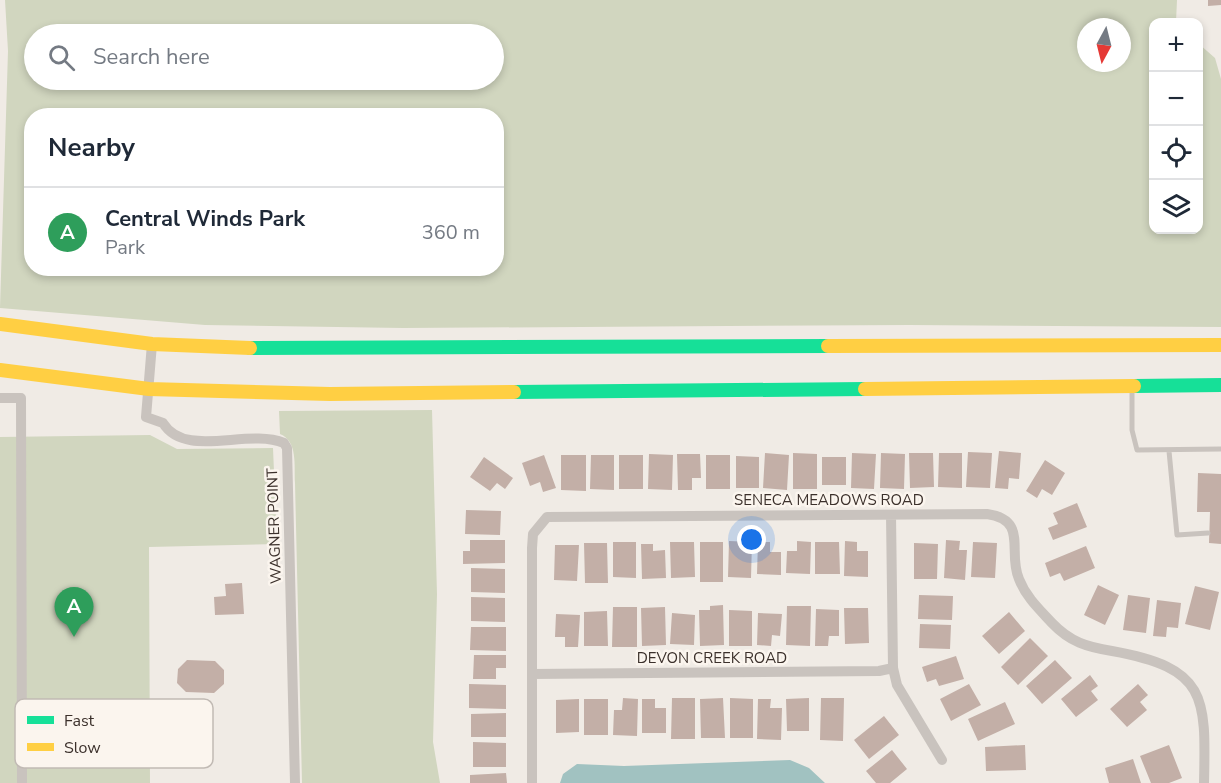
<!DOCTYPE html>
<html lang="en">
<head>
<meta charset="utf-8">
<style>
	:root { --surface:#fff; --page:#f2f2f3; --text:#1f2937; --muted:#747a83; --line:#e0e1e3; --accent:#0f766e }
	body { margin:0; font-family:"Nunito Sans",sans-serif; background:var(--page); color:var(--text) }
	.controls { position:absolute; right:18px; top:18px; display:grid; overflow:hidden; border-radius:12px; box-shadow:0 3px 9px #0003 }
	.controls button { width:54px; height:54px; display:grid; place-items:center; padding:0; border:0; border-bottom:2px solid var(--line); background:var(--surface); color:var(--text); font:30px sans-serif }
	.compass { position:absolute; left:1077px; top:18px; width:54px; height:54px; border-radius:50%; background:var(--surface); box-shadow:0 3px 9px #0003; rotate:187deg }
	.you { position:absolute; left:752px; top:540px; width:21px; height:21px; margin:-15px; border:4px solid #fff; border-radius:50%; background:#1a73e8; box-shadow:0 0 0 9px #1a73e833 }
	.badge { display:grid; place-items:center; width:39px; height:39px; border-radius:50%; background:var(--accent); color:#fff; font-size:20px; font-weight:700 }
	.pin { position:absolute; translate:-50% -50px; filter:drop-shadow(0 2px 3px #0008) }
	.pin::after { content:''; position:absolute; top:32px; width:21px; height:18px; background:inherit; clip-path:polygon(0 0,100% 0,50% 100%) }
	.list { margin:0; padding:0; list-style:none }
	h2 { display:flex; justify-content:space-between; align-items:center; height:78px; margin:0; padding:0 24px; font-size:26px }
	h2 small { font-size:20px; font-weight:400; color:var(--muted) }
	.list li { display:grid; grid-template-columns:39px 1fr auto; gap:18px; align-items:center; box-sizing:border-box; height:90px; padding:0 24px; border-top:2px solid var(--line) }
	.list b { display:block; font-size:22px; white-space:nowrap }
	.list p { margin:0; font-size:20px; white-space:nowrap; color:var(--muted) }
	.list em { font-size:20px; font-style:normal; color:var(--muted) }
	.icon { flex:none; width:33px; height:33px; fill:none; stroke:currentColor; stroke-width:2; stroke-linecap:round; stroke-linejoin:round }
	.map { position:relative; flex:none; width:1221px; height:783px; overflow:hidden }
	.search { position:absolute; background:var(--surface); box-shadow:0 3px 9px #0003; left:24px; top:24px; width:480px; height:66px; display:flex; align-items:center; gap:15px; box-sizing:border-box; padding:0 21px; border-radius:33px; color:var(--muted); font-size:22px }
	.panel { position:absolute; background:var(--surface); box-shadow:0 3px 9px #0003; left:24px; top:108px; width:480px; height:168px; border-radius:24px }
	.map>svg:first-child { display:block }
	.green { fill:#d1d6bf; fill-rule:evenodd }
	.water { fill:#a1c2c1 }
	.building { fill:#c3afa7 }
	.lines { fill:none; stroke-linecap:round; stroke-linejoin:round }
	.lane { stroke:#c9c3be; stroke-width:5 }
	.street { stroke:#c9c3be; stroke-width:10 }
	.fast { stroke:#16e098; stroke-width:14 }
	.slow { stroke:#ffcf43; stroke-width:14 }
	.labels { text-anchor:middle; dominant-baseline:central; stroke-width:5; stroke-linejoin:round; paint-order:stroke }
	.street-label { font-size:15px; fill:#3b302b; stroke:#fbf5ee }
	.key { fill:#fbf5ee; stroke:#c1bab4; stroke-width:1.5 }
	.key-label { font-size:16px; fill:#3b302b }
</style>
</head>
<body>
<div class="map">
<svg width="1221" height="783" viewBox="0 0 1221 783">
	<rect width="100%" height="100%" fill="#f0ebe5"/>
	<path class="green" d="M5 0H1177L1176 22H1154V230H1198L1199 44 1215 58 1221 79V327L909 325 403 328 205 325 0 308 8 51ZM1086 27H1122V63H1086ZM494 34V80H34V34ZM32 116H496V268H32Z
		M432 410 437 594 433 742 440 783H302L295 483C294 466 298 441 280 434L279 411Z
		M150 435 177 449 273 448 277 544 149 547 150 783H0V437Z"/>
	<path class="water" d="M790 760 809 768 825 783H560L563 774 577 764 624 766Z"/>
	<path class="building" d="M1208 0H1221V5L1208 6Z
		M999 451 1021 453 1019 479 1009 478 1008 489 995 488Z
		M968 452 992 453 990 488 966 487Z
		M765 453 789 455 787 490 763 488Z
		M793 453 817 454V489H793Z
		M852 453 876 454 874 489 851 488Z
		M881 453 905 454 904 489 880 488Z
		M909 453H933L934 487 910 488Z
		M939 453H962V488L938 487Z
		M649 454 673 455 672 490 648 489Z
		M677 454H700L701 478H692V490H678Z
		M544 455 556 488 543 492 540 482 530 486 522 463Z
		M561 455H586V491L561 490Z
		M591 455H614V490L590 489Z
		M619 455H643V489H619Z
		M706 455H730V489H706Z
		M736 456 759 457V488H736Z
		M484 457 513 478 505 489 497 483 490 491 470 477Z
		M822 457H846V485H822Z
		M1045 460 1065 473 1052 495 1042 489 1037 498 1026 491Z
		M1198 473 1221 474V544L1209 543 1210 512H1197Z
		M1077 503 1087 527 1053 540 1048 528 1058 524 1053 513Z
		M466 510 501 511 500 535 465 534Z
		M470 540H505V563L463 564V551H470Z
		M946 540 960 541 959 550H967L965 580 944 578Z
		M729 541 752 542 751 578 728 577Z
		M797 541 811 542 810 574 786 573 787 551H797Z
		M845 541 857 542V551H868V577L844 576Z
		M613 542H636V578L613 577Z
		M670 542H694L695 577 671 578Z
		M700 542H723V582H700Z
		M758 542H770V552H781V575L757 574Z
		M815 542H839L840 574H815Z
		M973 542 997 543 995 578 971 577Z
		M584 543H607L608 583H585Z
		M914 543 938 544 937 579H914Z
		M641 544H653V551L665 550 666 578 642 579Z
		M555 545H579L577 581 554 580Z
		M1086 546 1095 568 1064 581 1060 573 1050 577 1045 563Z
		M471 568 505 569V593L471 592Z
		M242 583 244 614 215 615 214 597 226 596 225 584Z
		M1098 585 1119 595 1105 625 1084 615Z
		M1195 586 1219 592 1210 630 1185 624Z
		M919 595 953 596 952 620 918 619Z
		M1128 595 1150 598 1146 633 1123 630Z
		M471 597 505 598V622L471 621Z
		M1157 600 1181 603 1178 628 1167 627 1166 637 1153 636Z
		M723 605 724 645 700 646 699 610H710V606Z
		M787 606H811L810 646 786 645Z
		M613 607H637V647H612Z
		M665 607 666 645 642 646 641 608Z
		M844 608H868L869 643 845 644Z
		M816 609 839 610V636H829L828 646H815Z
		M729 610 752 611V646H729Z
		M607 611 608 646H584V612Z
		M1009 612 1025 631 999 654 982 636Z
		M672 613 695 615 694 645 670 644Z
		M758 613 782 614 780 636 772 635 771 646 757 645Z
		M556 614 580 615 578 647H565V637H555Z
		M920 624 951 625 950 649 919 648Z
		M471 627H506V651L470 650Z
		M1030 638 1048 656 1018 685 1001 667Z
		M474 655H506V668H496V679H473Z
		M956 656 964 679 939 686 936 679 927 682 922 667Z
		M187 660 215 661 224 670V684L214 693 186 692 177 683 178 669Z
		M1055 660 1072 678 1042 704 1026 686Z
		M1090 675 1098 686 1091 691 1098 700 1076 717 1061 699Z
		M469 684 506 685V709L469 708Z
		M969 684 981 705 951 721 940 699Z
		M1138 684 1148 695 1140 702 1147 710 1127 727 1110 709Z
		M623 698 638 699 637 736 613 735 614 710H622Z
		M672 698H695V739H671Z
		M723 698 725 738H701L700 699Z
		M730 698 753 699V738H730Z
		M809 698V731H787L786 699Z
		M821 698H844L843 741 820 740Z
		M579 699V732L556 733V700Z
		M584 699H608V735H584Z
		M642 699H655V708H666V733H642Z
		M758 699H771L770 708H782L781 740 757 739Z
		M1005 702 1015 724 978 741 968 719Z
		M506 713V737H471V714Z
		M884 716 899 735 869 759 854 740Z
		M473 742 506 743V767H473Z
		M1025 745 1026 770 986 771 985 747Z
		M1169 745 1182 778 1169 783H1151L1140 756Z
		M892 750 907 769 890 783H876L866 771Z
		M1133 759 1141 783H1109L1105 768Z
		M506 773 507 783H470V775Z"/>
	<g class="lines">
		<path class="lane" d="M1132 388V430L1137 450 1221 449
			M1169 451 1177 535 1208 533"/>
		<path class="street" d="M152 344 146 417 163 423C185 459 247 428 284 443L287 448 295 783
			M0 398H21L22 783
			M891 515 893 668 897 685 942 760
			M532 674 879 671 893 668
			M532 783V548L533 534 547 517 987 514C1029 520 1007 552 1019 579 1026 597 1039 609 1052 623 1070 642 1087 647 1112 651 1207 668 1206 696 1204 783"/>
		<path class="fast" d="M250 348 828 346
			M1134 386 1221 385
			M514 392 865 389"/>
		<path class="slow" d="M0 324 152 344 250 348
			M828 346 1221 345
			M0 370 149 389 330 394 514 392
			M865 389 1134 386"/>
	</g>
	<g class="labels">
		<g class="street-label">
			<text x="829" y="500">SENECA MEADOWS ROAD</text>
			<text transform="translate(274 526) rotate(-92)">WAGNER POINT</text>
			<text x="712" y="658">DEVON CREEK ROAD</text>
		</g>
	</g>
	<rect x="15" y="699" width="198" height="69" rx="9" class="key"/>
	<rect x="27" y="716" width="27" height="8" fill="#16e098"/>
	<rect x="27" y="743" width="27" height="8" fill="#ffcf43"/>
	<g class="key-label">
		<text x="64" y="726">Fast</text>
		<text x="64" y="753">Slow</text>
	</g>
</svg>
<div class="controls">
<button>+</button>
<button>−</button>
<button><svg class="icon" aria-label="locate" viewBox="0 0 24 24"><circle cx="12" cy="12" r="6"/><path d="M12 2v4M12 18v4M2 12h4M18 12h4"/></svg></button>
<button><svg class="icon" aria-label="layers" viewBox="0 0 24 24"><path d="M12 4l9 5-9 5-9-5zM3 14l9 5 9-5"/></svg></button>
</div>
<svg class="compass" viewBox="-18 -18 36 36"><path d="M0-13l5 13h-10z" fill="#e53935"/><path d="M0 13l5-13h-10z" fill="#747a83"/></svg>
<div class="you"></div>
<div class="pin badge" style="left:74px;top:637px;background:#2e9e5b">A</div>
<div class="search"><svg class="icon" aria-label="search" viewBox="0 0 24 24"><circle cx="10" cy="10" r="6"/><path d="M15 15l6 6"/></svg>Search here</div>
<section class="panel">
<h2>Nearby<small></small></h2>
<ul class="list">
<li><span class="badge" style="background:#2e9e5b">A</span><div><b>Central Winds Park</b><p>Park</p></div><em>360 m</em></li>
</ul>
</section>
</div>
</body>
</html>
